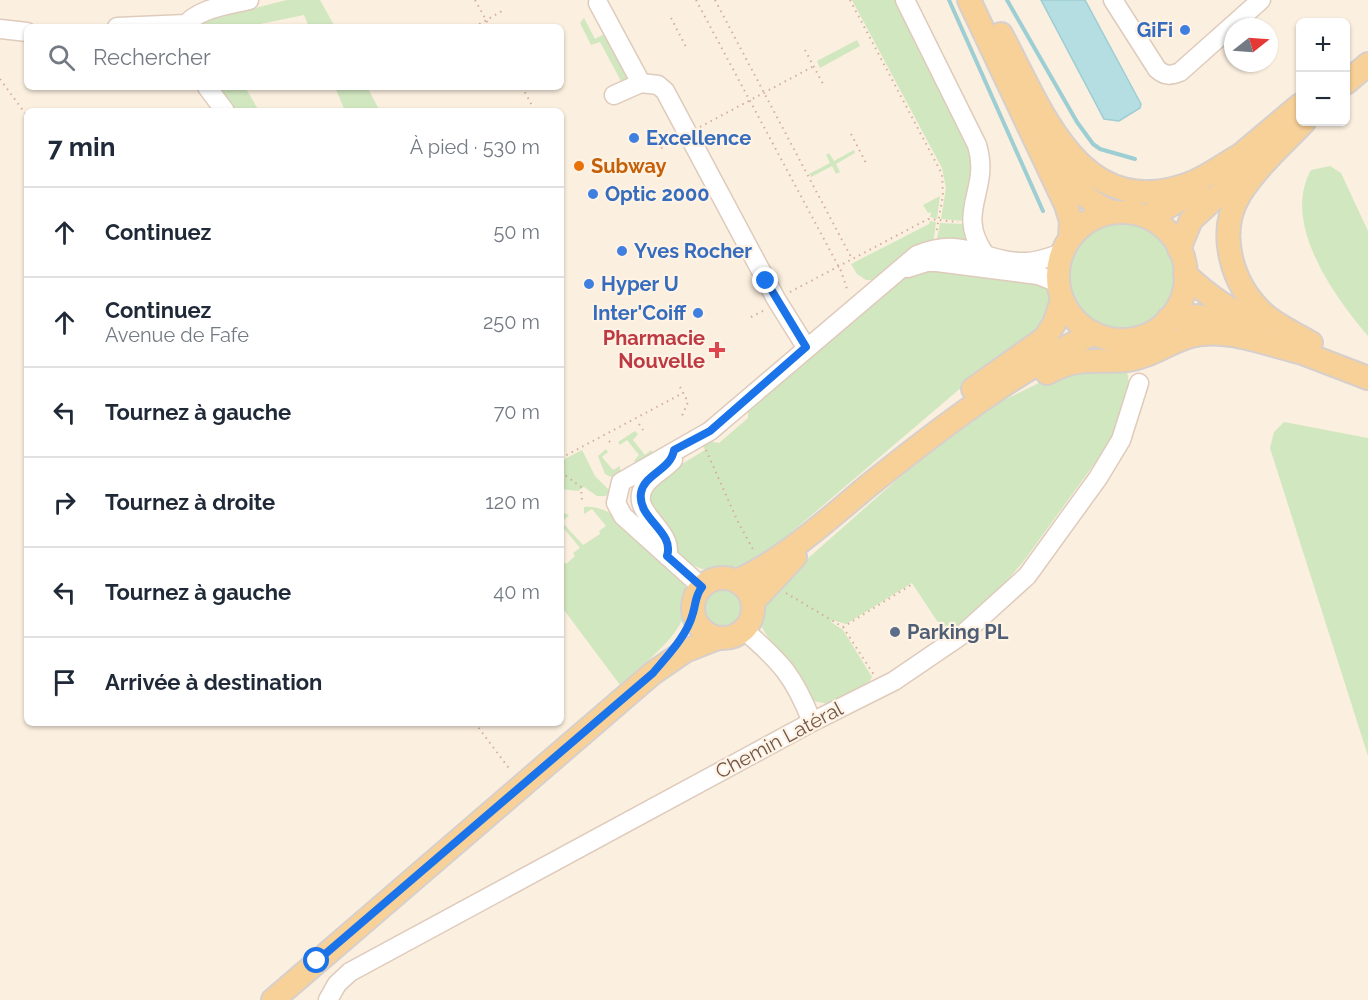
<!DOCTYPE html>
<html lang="fr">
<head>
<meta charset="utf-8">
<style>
	:root { --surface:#fff; --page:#f2f2f3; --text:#1f2937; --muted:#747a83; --line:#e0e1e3 }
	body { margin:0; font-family:Raleway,sans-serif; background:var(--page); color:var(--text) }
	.controls { position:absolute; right:18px; top:18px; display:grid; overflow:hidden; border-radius:9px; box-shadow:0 2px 4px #0004 }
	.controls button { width:54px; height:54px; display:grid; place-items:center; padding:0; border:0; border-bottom:2px solid var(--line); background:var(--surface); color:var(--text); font:30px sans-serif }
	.compass { position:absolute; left:1224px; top:18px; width:54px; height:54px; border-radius:50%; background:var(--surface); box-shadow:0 2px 4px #0004; rotate:73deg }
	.stop { position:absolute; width:18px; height:18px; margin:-14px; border:4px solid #1a73e8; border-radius:50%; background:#fff }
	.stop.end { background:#1a73e8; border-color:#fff; box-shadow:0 2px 6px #0008 }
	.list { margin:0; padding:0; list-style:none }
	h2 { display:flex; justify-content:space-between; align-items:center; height:78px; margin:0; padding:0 24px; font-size:26px }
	h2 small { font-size:20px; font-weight:400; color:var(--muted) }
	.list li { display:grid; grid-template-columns:39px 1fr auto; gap:18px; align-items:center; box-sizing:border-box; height:90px; padding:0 24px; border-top:2px solid var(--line) }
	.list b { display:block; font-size:22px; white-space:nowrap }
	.list p { margin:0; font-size:20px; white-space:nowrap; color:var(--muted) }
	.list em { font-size:20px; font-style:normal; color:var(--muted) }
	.icon { flex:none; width:33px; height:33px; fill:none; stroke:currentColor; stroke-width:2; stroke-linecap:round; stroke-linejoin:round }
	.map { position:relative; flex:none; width:1368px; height:1000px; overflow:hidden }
	.search { position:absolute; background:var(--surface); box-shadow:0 2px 4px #0004; left:24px; top:24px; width:540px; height:66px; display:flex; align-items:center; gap:15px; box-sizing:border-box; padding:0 21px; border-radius:9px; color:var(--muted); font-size:22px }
	.panel { position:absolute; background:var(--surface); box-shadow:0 2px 4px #0004; left:24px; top:108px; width:540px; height:618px; border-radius:9px }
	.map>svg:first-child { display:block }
	.green { fill:#d1e7bf }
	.water { fill:#b5dee3; stroke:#9cced4; stroke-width:1.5 }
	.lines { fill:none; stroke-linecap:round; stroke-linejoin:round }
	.stream { stroke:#9cced4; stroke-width:4 }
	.minor-casing { stroke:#decbbc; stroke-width:21 }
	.major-casing { stroke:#d7cfcc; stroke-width:26 }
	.path { stroke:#d3af9c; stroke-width:2; stroke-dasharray:1.5 4.5; stroke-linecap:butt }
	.minor { stroke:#fff; stroke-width:18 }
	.major { stroke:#f8d199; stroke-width:22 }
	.route { stroke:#1a73e8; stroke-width:8 }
	.shop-dot { fill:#3f7fe0; stroke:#fef3e5; stroke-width:2 }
	.food-dot { fill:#e8710a; stroke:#fef3e5; stroke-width:2 }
	.health-dot { fill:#e0444e; stroke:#fef3e5; stroke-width:2 }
	.service-dot { fill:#5c6f8a; stroke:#fef3e5; stroke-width:2 }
	.labels { text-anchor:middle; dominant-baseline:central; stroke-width:4.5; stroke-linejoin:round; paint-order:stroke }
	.shop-label { font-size:20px; font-weight:bold; fill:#366cbe; stroke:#fef3e5; text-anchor:start }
	.food-label { font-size:20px; font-weight:bold; fill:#c56008; stroke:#fef3e5; text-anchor:start }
	.health-label { font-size:20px; font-weight:bold; fill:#be3a42; stroke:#fef3e5; text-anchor:end }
	.service-label { font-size:20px; font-weight:bold; fill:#4e5e75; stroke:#fef3e5; text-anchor:start }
	.street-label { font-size:20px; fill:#705548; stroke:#fef3e5 }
</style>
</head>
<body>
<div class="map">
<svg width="1368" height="1000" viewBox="0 0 1368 1000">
	<rect width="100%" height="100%" fill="#fbefdf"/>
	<path class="green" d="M287 0H320L335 27H309L304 15 245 27H197L204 21Z
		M852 0H898L975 160 964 221 941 219 946 188 942 168Z
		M584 18 595 39 604 34 630 82 612 87 621 81 600 42 591 45 580 23Z
		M857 40 860 46 820 68 817 61Z
		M214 87H245L259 111H231Z
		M335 87H367L380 111H345Z
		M854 150 855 153 836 164 840 172 836 174 832 166 811 177 809 174 830 163 826 155 829 153 834 161Z
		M1330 166 1341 173 1368 231V336C1334 296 1281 223 1311 170Z
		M940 196 937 219 930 217 931 212 928 213 923 205Z
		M1065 276a56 56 0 1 1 112 0a56 56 0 1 1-112 0Z
		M930 221 936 222 933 245 877 280H866L857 274 851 264 929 224Z
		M940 223 964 224 974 246 936 244Z
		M925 267 1043 284 1051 297 1043 328 976 375 773 548C745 566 709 584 681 556 675 550 675 539 669 531 658 517 646 506 653 487L678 470 677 467 705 450 702 444 709 441 719 443 748 418V409L910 272Z
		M1126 365 1129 384 1115 431 1100 456 1023 562 984 607 964 624 954 629 941 627 912 583 846 624 832 620 831 622 843 630 872 677 869 682 829 704 813 701C805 688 799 674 789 662 762 628 746 625 779 584L909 469 996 404 1065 370Z
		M1284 422 1368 438V756L1270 448 1274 432Z
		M635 431 638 434 633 440 645 455 651 450 653 453 636 463 634 461 639 455 627 440 620 445 618 442Z
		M606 449 608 452 602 457 613 470 620 466V474L611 477 605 474 598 456Z
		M582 450 595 476 610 491 606 496H597L584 487 578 491 561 489V461Z
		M584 507C592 506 599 508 606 511 619 518 677 571 684 583 688 592 688 601 686 610 678 640 641 665 620 685L561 606V563L563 561 566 564 575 556 573 553 580 548 561 525V512L569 515 562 522 583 545 600 534 599 531 606 526 592 509 584 514Z
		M701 609a22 22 0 1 1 44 0a22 22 0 1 1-44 0Z"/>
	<path class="water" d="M1041 0H1085L1141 104 1140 108 1119 121 1104 119Z"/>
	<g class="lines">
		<path class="stream" d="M949 0 1043 211
			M1007 0 1077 122 1093 144 1100 149 1135 159"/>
		<g class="minor-casing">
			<path id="minor" d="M905 0 977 145C991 190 955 211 984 253
				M1113 0 1157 69C1165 76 1170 76 1180 72L1261 0
				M598 3 641 83 658 85 665 91 776 299 806 347
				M117 27 186 24
				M184 27C197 8 229 5 249 0
				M0 29 27 32
				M207 87 225 111
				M614 95 641 83
				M908 268 927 262H937L1038 275 1058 283
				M667 556C675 529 626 512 645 485 652 475 665 469 673 460
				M702 587 623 516 616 503 621 482 710 431 917 255C966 235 982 263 1026 262 1038 262 1050 257 1062 253
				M744 630C781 662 794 676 812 722
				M328 1000 337 984 350 972 812 722 894 681 963 634 1027 576 1098 478 1121 440 1139 383"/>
		</g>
		<g class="major-casing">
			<path id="major" d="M969 0 1066 205 1071 221 1070 238
				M1001 34C1041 107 1078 222 1186 185 1205 179 1224 164 1242 154
				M1346 83 1368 64
				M1304 122C1283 144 1257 167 1240 194 1216 233 1232 285 1264 314 1277 326 1296 334 1311 343
				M1058 152C1073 183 1079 199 1113 212
				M1230 164 1300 105
				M1058 276a64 64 0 1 1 128 0a64 64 0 1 1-128 0Z
				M1144 216 1158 212 1198 190
				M1179 249 1191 220 1249 167
				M1185 274C1207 295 1232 313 1261 324
				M1168 319 1199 316 1236 328
				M1287 347 1368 378
				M1047 373C1081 355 1093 363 1127 360 1151 357 1169 342 1191 336 1226 327 1265 344 1299 352
				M973 389 1045 338 1054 324 1062 300
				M693 608a30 30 0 1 1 60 0a30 30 0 1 1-60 0Z
				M736 581C780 563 831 517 868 486 939 429 1012 373 1094 333
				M753 602 795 557
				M273 1000 653 673 685 651 718 638"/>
		</g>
		<path class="path" d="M475 0 490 27
			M696 0 841 271 848 292
			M715 0 851 257
			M850 0 942 174 943 195 936 234
			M671 18 686 47
			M355 27 356 26
			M474 27 504 10
			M805 50 823 84
			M0 79 27 116
			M522 87 535 111
			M700 127 814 66
			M851 134 866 163
			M661 148 674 141
			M790 292 928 219 958 222
			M751 317 765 310
			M680 387 688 402 681 418
			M639 424 643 430
			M609 441 613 445
			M706 450 738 522 755 553
			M561 458 683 393
			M561 472 581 487 582 501
			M786 593 843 627 911 585
			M843 627 874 675
			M475 723 511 771"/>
		<use href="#minor" class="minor"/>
		<use href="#major" class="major"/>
	</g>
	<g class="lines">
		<path class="route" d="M317 961 653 673C668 655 687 636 693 613 696 603 695 596 702 587L667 556C675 531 637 519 641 493 644 474 671 470 674 450L710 431 806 347 766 281"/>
	</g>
	<g class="shop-dot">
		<circle cx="1185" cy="30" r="6"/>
		<circle cx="634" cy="138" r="6"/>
		<circle cx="593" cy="194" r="6"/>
		<circle cx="622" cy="251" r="6"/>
		<circle cx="589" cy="284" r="6"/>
		<circle cx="698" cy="313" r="6"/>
	</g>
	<circle class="food-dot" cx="579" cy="166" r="6"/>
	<path class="health-dot" d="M714 341h6v6h6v6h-6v6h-6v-6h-6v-6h6z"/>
	<circle class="service-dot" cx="895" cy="632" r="6"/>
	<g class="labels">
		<g class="shop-label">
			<text x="1173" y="30" text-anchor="end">GiFi</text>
			<text x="646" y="138">Excellence</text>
			<text x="605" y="194">Optic 2000</text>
			<text x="634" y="251">Yves Rocher</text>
			<text x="601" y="284">Hyper U</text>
			<text x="686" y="313" text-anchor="end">Inter'Coiff</text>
		</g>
		<g class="food-label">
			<text x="591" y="166">Subway</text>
		</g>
		<g class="health-label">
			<text x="705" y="338">Pharmacie<tspan x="705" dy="23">Nouvelle</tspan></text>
		</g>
		<g class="service-label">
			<text x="907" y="632">Parking PL</text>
		</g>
		<g class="street-label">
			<text transform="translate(779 740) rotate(-28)">Chemin Latéral</text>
		</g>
	</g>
</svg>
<div class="controls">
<button>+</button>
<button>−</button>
</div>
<svg class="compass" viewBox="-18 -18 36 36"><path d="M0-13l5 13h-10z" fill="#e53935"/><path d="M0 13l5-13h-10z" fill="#747a83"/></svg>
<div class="stop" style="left:317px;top:961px"></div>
<div class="stop end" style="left:766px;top:281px"></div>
<div class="search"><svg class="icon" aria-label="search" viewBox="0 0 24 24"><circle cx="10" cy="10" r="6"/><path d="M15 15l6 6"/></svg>Rechercher</div>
<section class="panel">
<h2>7 min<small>À pied · 530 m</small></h2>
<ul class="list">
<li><svg class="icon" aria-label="ahead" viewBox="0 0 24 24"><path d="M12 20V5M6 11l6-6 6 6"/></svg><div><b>Continuez</b></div><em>50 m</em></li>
<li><svg class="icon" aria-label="ahead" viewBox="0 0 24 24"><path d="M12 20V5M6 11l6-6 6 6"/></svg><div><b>Continuez</b><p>Avenue de Fafe</p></div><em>250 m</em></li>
<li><svg class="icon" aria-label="left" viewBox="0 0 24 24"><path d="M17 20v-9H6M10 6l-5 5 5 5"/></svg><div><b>Tournez à gauche</b></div><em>70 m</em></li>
<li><svg class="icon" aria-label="right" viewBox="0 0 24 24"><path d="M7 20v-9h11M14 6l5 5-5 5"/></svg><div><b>Tournez à droite</b></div><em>120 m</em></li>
<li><svg class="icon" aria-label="left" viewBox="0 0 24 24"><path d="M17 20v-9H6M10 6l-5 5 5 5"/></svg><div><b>Tournez à gauche</b></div><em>40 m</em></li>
<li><svg class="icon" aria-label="arrive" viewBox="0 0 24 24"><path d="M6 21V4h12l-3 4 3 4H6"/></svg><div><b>Arrivée à destination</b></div></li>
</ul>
</section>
</div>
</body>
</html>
